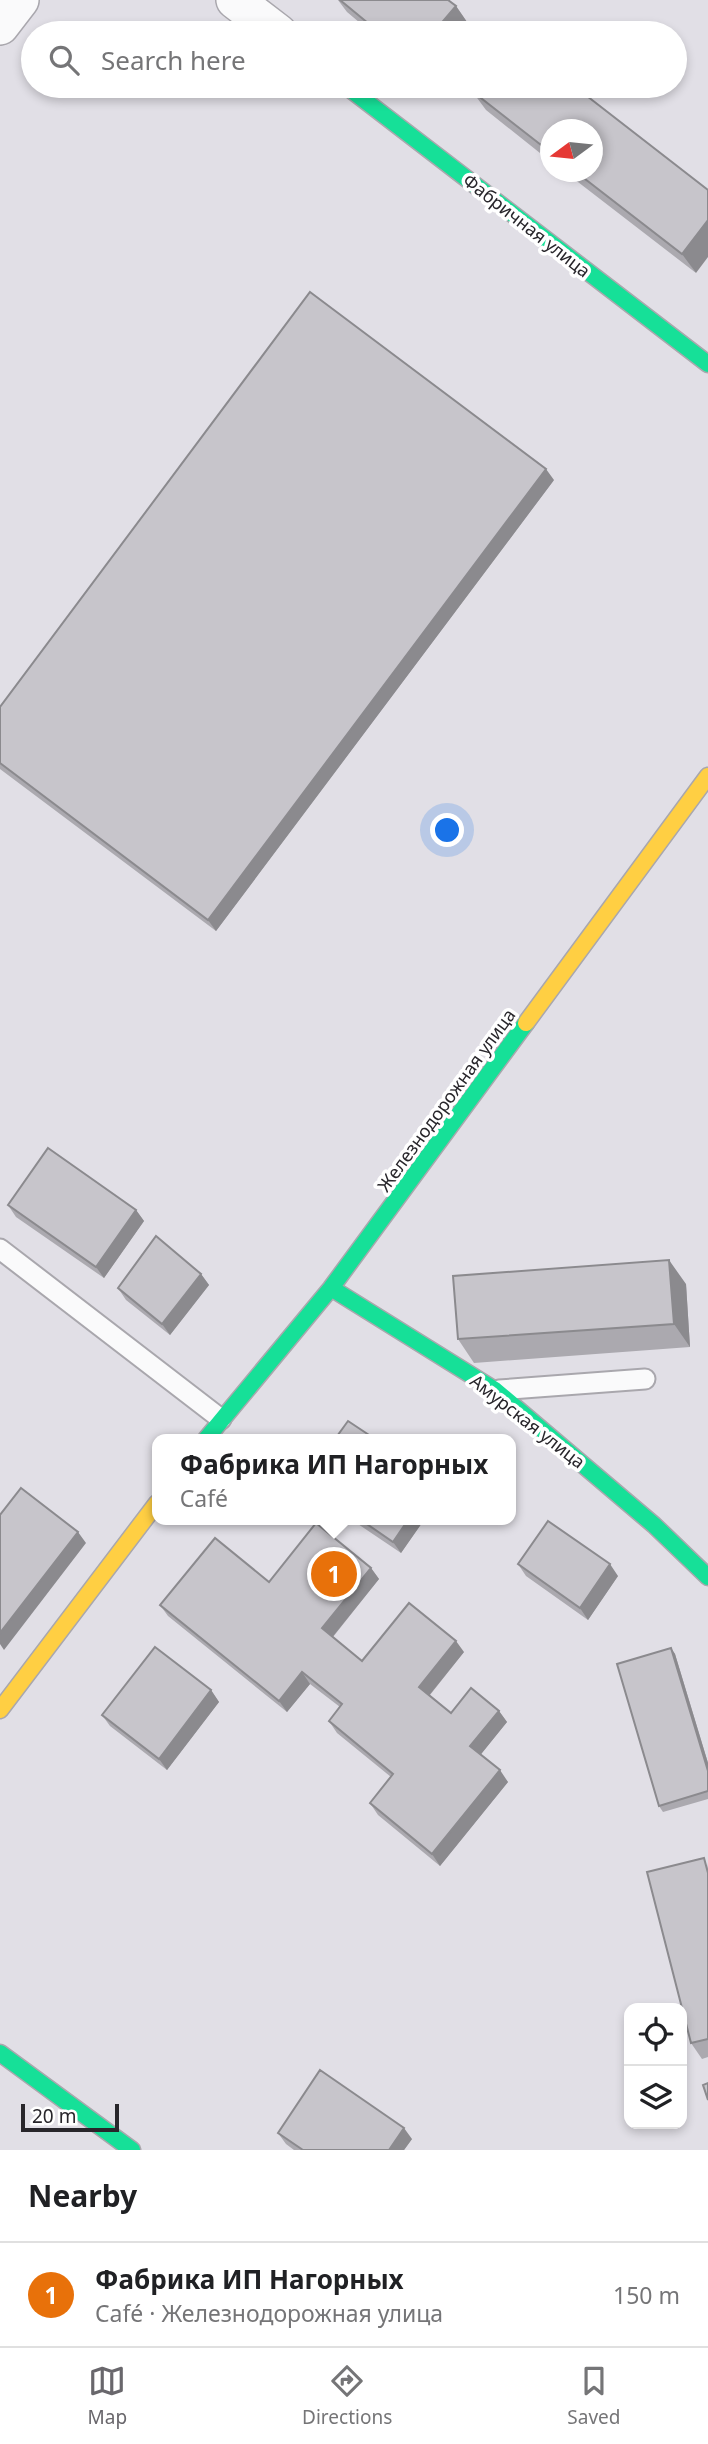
<!DOCTYPE html>
<html lang="en">
<head>
<meta charset="utf-8">
<style>
	:root { --surface:#fff; --page:#f6f6f6; --text:#202124; --muted:#757577; --line:#e0e0e0; --accent:#69676c }
	body { margin:0; font-family:"Noto Sans",sans-serif; background:var(--page); color:var(--text) }
	.controls { position:absolute; right:21px; bottom:21px; display:grid; overflow:hidden; border-radius:14px; box-shadow:0 4px 10px #0003 }
	.controls button { width:63px; height:63px; display:grid; place-items:center; padding:0; border:0; border-bottom:2px solid var(--line); background:var(--surface); color:var(--text); font:35px sans-serif }
	.compass { position:absolute; left:540px; top:119px; width:63px; height:63px; border-radius:50%; background:var(--surface); box-shadow:0 4px 10px #0003; rotate:255deg }
	.scale { position:absolute; left:21px; bottom:18px; width:98px; box-sizing:border-box; padding-left:7px; border:4px solid #28262b; border-top:0; font-size:19px; line-height:24px; white-space:nowrap; color:#28262b; -webkit-text-stroke:5px #fff; paint-order:stroke }
	.you { position:absolute; left:448px; top:831px; width:24px; height:24px; margin:-18px; border:5px solid #fff; border-radius:50%; background:#1a73e8; box-shadow:0 0 0 10px #1a73e833 }
	.badge { display:grid; place-items:center; width:46px; height:46px; border-radius:50%; background:var(--accent); color:#fff; font-size:23px; font-weight:700 }
	.pin { position:absolute; translate:-50% -50%; border:4px solid #fff; box-shadow:0 2px 7px #0006 }
	.popup { position:absolute; left:152px; top:1434px; width:364px; height:91px; box-sizing:border-box; display:grid; place-content:center; border-radius:14px; background:var(--surface); filter:drop-shadow(0 2px 5px #0005); font-size:23px; white-space:nowrap; color:var(--muted) }
	.popup b { font-size:26px; color:var(--text) }
	.popup::after { content:''; position:absolute; left:50%; top:100%; margin-left:-14px; border:14px solid transparent; border-top-color:var(--surface) }
	.list { margin:0; padding:0; list-style:none }
	h2 { display:flex; justify-content:space-between; align-items:center; height:91px; margin:0; padding:0 28px; font-size:30px }
	h2 small { font-size:23px; font-weight:400; color:var(--muted) }
	.list li { display:grid; grid-template-columns:46px 1fr auto; gap:21px; align-items:center; box-sizing:border-box; height:105px; padding:0 28px; border-top:2px solid var(--line) }
	.list b { display:block; font-size:26px; white-space:nowrap }
	.list p { margin:0; font-size:23px; white-space:nowrap; color:var(--muted) }
	.list em { font-size:23px; font-style:normal; color:var(--muted) }
	.icon { flex:none; width:38px; height:38px; fill:none; stroke:currentColor; stroke-width:2; stroke-linecap:round; stroke-linejoin:round }
	.map { position:relative; flex:none; width:708px; height:2150px; overflow:hidden }
	.search { position:absolute; background:var(--surface); box-shadow:0 4px 10px #0003; left:21px; right:21px; top:21px; height:77px; display:flex; align-items:center; gap:18px; box-sizing:border-box; padding:0 24px; border-radius:38px; color:var(--muted); font-size:26px }
	.sheet { height:196px; background:var(--surface) }
	nav { display:flex; justify-content:space-around; align-items:center; box-sizing:border-box; height:98px; border-top:2px solid var(--line); background:var(--surface); font-size:19px; color:var(--muted) }
	nav a { display:grid; justify-items:center; gap:4px }
	nav .on { color:var(--accent) }
	.map>svg:first-child { display:block }
	.lines { fill:none; stroke-linecap:round; stroke-linejoin:round }
	.lane-casing { stroke:#a9a7ad; stroke-width:23 }
	.street-casing { stroke:#a9a7ad; stroke-width:40 }
	.fast-casing { stroke:#a9a7ad; stroke-width:19 }
	.slow-casing { stroke:#a9a7ad; stroke-width:19 }
	.lane { stroke:#fafafb; stroke-width:19 }
	.street { stroke:#fafafb; stroke-width:37 }
	.fast { stroke:#16e098; stroke-width:16 }
	.slow { stroke:#ffcf43; stroke-width:16 }
	.wall { fill:#aba9af }
	.shaded-wall { fill:#8b8a8e }
	.building { fill:#c7c5cb; stroke:#8b8a8e; stroke-width:2 }
	.labels { text-anchor:middle; dominant-baseline:central; stroke-width:7; stroke-linejoin:round; paint-order:stroke }
	.street-label { font-size:18px; fill:#28262b; stroke:#fff }
</style>
</head>
<body>
<div class="map">
<svg width="708" height="2150" viewBox="0 0 708 2150">
	<rect width="100%" height="100%" fill="#e1dfe6"/>
	<g class="lines">
		<g class="lane-casing">
			<path id="lane" d="M0 1249 221 1419
				M499 1390 645 1379"/>
		</g>
		<g class="street-casing">
			<path id="street" d="M235 0 278 33
				M0 26 20 0"/>
		</g>
		<g class="fast-casing">
			<path id="fast" d="M346 86 708 364
				M331 1288 495 1390 654 1525 708 1577
				M206 1439 331 1288 526 1023
				M0 2053 132 2150"/>
		</g>
		<g class="slow-casing">
			<path id="slow" d="M526 1023 708 776
				M0 1710 157 1503"/>
		</g>
		<use href="#lane" class="lane"/>
		<use href="#street" class="street"/>
		<use href="#fast" class="fast"/>
		<use href="#slow" class="slow"/>
	</g>
	<path class="wall" d="M338 0H448L456 6 467 22 458 33H372L347 12Z
		M574 86 696 273 565 172H592L550 130V161L486 110 472 91Z
		M554 480 216 931 0 769V707Z
		M8 1205 136 1210 144 1221 104 1278 16 1217Z
		M201 1274 209 1285 170 1335 126 1300 118 1288Z
		M686 1284 690 1347 474 1363 458 1339Z
		M352 1520H424L401 1553Z
		M518 1564 618 1576 588 1620 526 1576Z
		M371 1568 379 1579 333 1637 362 1661 464 1652 430 1695 451 1713 499 1711 507 1722 480 1755 508 1782 440 1866 378 1815 370 1803 391 1777 337 1733 329 1721 340 1707 310 1684 287 1712 168 1616 160 1605 269 1582Z
		M671 1648 675 1654 708 1763V1799L663 1812 659 1806Z
		M211 1690 219 1702 167 1770 110 1726 102 1715Z
		M708 1863V2057L702 2059 691 2043Z
		M278 2133 412 2139 404 2150H294L286 2144Z"/>
	<path class="shaded-wall" d="M456 6 467 22 458 33H433Z
		M708 220V257L696 273 682 254Z
		M546 469 554 480 216 931 208 920Z
		M136 1210 144 1221 104 1278 96 1267Z
		M669 1260 686 1284 690 1347 674 1324Z
		M201 1274 209 1285 170 1335 162 1324Z
		M408 1520H424L401 1553 393 1542Z
		M78 1532 86 1543 4 1650 0 1644V1633Z
		M610 1564 618 1576 588 1620 580 1608Z
		M371 1568 379 1579 330 1640 322 1628Z
		M456 1641 464 1652 427 1698 419 1687Z
		M671 1648 675 1654 708 1763V1771Z
		M302 1672 310 1684 287 1712 279 1701Z
		M211 1690 219 1702 167 1770 159 1759Z
		M499 1711 507 1722 478 1758 470 1746Z
		M500 1770 508 1782 440 1866 432 1854Z
		M404 2128 412 2139 404 2150H389Z"/>
	<path class="building" d="M340 0H448L456 6 433 33H380Z
		M476 86H574L708 190V220L682 254 576 172H592V130H550V152L472 91Z
		M310 292 546 469 208 920 0 763V707Z
		M48 1148 136 1210 96 1267 8 1205Z
		M156 1236 201 1274 162 1324 118 1288Z
		M669 1260 674 1324 458 1339 453 1276Z
		M348 1421 375 1439H335Z
		M21 1488 78 1532 0 1633V1515Z
		M361 1520H408L393 1542Z
		M548 1521 610 1564 580 1608 518 1564Z
		M316 1523 371 1568 322 1628 362 1661 409 1603 456 1641 419 1687 451 1713 471 1688 499 1711 470 1746 500 1770 432 1854 370 1803 393 1774 329 1721 342 1704 302 1672 279 1701 160 1605 215 1538 269 1582Z
		M155 1647 211 1690 159 1759 102 1715Z
		M671 1648 708 1771V1791L659 1806 617 1664Z
		M704 1858 708 1873V2039L691 2043 647 1872Z
		M320 2070 404 2128 389 2150H303L278 2133Z
		M708 2083V2100L703 2085Z"/>
	<g class="labels">
		<g class="street-label">
			<text transform="translate(527 225) rotate(38)">Фабричная улица</text>
			<text transform="translate(446 1100) rotate(-54)">Железнодорожная улица</text>
			<text transform="translate(528 1421) rotate(38)">Амурская улица</text>
		</g>
	</g>
</svg>
<div class="controls">
<button><svg class="icon" aria-label="locate" viewBox="0 0 24 24"><circle cx="12" cy="12" r="6"/><path d="M12 2v4M12 18v4M2 12h4M18 12h4"/></svg></button>
<button><svg class="icon" aria-label="layers" viewBox="0 0 24 24"><path d="M12 4l9 5-9 5-9-5zM3 14l9 5 9-5"/></svg></button>
</div>
<svg class="compass" viewBox="-18 -18 36 36"><path d="M0-13l5 13h-10z" fill="#e53935"/><path d="M0 13l5-13h-10z" fill="#757577"/></svg>
<div class="scale">20 m</div>
<div class="you"></div>
<div class="pin badge" style="left:334px;top:1574px;background:#e8710a">1</div>
<div class="popup"><b>Фабрика ИП Нагорных</b>Café</div>
<div class="search"><svg class="icon" aria-label="search" viewBox="0 0 24 24"><circle cx="10" cy="10" r="6"/><path d="M15 15l6 6"/></svg>Search here</div>
</div>
<section class="sheet">
<h2>Nearby<small></small></h2>
<ul class="list">
<li><span class="badge" style="background:#e8710a">1</span><div><b>Фабрика ИП Нагорных</b><p>Café · Железнодорожная улица</p></div><em>150 m</em></li>
</ul>
</section>
<nav>
<a class="on"><svg class="icon" aria-label="map" viewBox="0 0 24 24"><path d="M3 6l6-2 6 2 6-2v14l-6 2-6-2-6 2zM9 4v14M15 6v14"/></svg>Map</a>
<a><svg class="icon" aria-label="directions" viewBox="0 0 24 24"><path d="M12 3l9 9-9 9-9-9zM9 14v-3h6M13 9l2 2-2 2"/></svg>Directions</a>
<a><svg class="icon" aria-label="saved" viewBox="0 0 24 24"><path d="M7 4h10v16l-5-4-5 4z"/></svg>Saved</a>
</nav>
</body>
</html>
